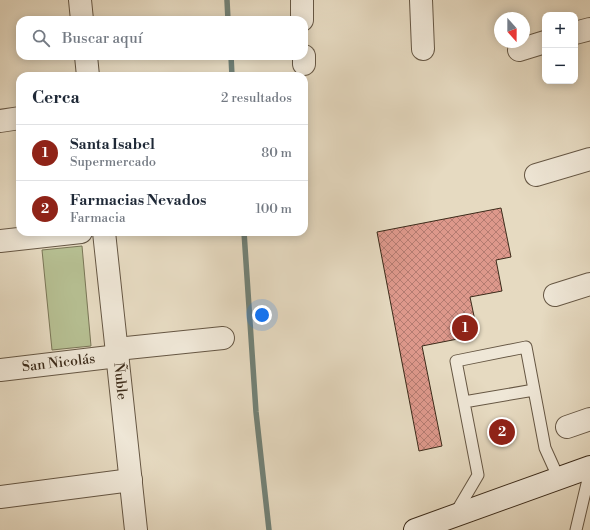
<!DOCTYPE html>
<html lang="es">
<head>
<meta charset="utf-8">
<style>
	:root { --surface:#fff; --page:#f2f2f3; --text:#1f2937; --muted:#747a83; --line:#e0e1e3; --accent:#8f2418 }
	body { margin:0; font-family:"Libre Bodoni",serif; background:var(--page); color:var(--text) }
	.controls { position:absolute; right:12px; top:12px; display:grid; overflow:hidden; border-radius:8px; box-shadow:0 2px 10px #0003 }
	.controls button { width:36px; height:36px; display:grid; place-items:center; padding:0; border:0; border-bottom:1px solid var(--line); background:var(--surface); color:var(--text); font:20px sans-serif }
	.compass { position:absolute; left:494px; top:12px; width:36px; height:36px; border-radius:50%; background:var(--surface); box-shadow:0 2px 10px #0003; rotate:159deg }
	.you { position:absolute; left:262px; top:315px; width:14px; height:14px; margin:-10px; border:3px solid #fff; border-radius:50%; background:#1a73e8; box-shadow:0 0 0 6px #1a73e833 }
	.badge { display:grid; place-items:center; width:26px; height:26px; border-radius:50%; background:var(--accent); color:#fff; font-size:13px; font-weight:700 }
	.pin { position:absolute; translate:-50% -50%; border:2px solid #fff; box-shadow:0 1px 4px #0006 }
	.list { margin:0; padding:0; list-style:none }
	h2 { display:flex; justify-content:space-between; align-items:center; height:52px; margin:0; padding:0 16px; font-size:17px }
	h2 small { font-size:13px; font-weight:400; color:var(--muted) }
	.list li { display:grid; grid-template-columns:26px 1fr auto; gap:12px; align-items:center; box-sizing:border-box; height:56px; padding:0 16px; border-top:1px solid var(--line) }
	.list b { display:block; font-size:15px; white-space:nowrap }
	.list p { margin:0; font-size:13px; white-space:nowrap; color:var(--muted) }
	.list em { font-size:13px; font-style:normal; color:var(--muted) }
	.icon { flex:none; width:22px; height:22px; fill:none; stroke:currentColor; stroke-width:2; stroke-linecap:round; stroke-linejoin:round }
	.map { position:relative; flex:none; width:590px; height:530px; overflow:hidden }
	.search { position:absolute; background:var(--surface); box-shadow:0 2px 10px #0003; left:16px; top:16px; width:292px; height:44px; display:flex; align-items:center; gap:10px; box-sizing:border-box; padding:0 14px; border-radius:12px; color:var(--muted); font-size:15px }
	.panel { position:absolute; background:var(--surface); box-shadow:0 2px 10px #0003; left:16px; top:72px; width:292px; height:164px; border-radius:12px }
	.map>svg:first-child { display:block }
	.park { fill:#b6bf92; stroke:#797556 }
	.lines { fill:none; stroke-linecap:round; stroke-linejoin:round }
	.stream { stroke:#728176; stroke-width:5.5 }
	.building { fill:url(#building-cross-hatch); stroke:#3c2b1a }
	.lane-casing { stroke:#665744; stroke-width:13 }
	.street-casing { stroke:#665744; stroke-width:24 }
	.secondary-casing { stroke:#3c2b1a; stroke-width:24 }
	.lane { stroke:#efe7d7; stroke-width:11 }
	.street { stroke:#efe7d7; stroke-width:22 }
	.secondary { stroke:#efe7d7; stroke-width:22 }
	.labels { text-anchor:middle; dominant-baseline:central; stroke-width:4; stroke-linejoin:round; paint-order:stroke }
	.street-label { font-size:14px; fill:#3c2b1a; stroke:#efe7d7 }
</style>
</head>
<body>
<div class="map">
<svg width="590" height="530" viewBox="0 0 590 530">
	<defs>
		<pattern id="building-cross-hatch" width="8" height="8" patternUnits="userSpaceOnUse"><rect width="8" height="8" fill="#dd988b"/><path d="M0 0l8 8M0 8l8-8" fill="none" stroke="#b47c71"/></pattern>
	</defs>
	<rect width="100%" height="100%" fill="#e6dac1"/>
	<filter id="stains"><feTurbulence type="fractalNoise" baseFrequency=".005" numOctaves="4"/><feColorMatrix values="0 0 0 0 .2 0 0 0 0 .09 0 0 0 0 .02 0 0 0 .5 -.17"/></filter>
	<radialGradient id="worn" r=".72"><stop offset=".6" stop-color="#630" stop-opacity="0"/><stop offset="1" stop-color="#630" stop-opacity=".3"/></radialGradient>
	<path class="park" d="M82 246 91 346 52 350 42 250Z"/>
	<g class="lines">
		<path class="stream" d="M227 0 228 20
			M231 56 232 76
			M244 232 256 412 269 530"/>
	</g>
	<path class="building" d="M501 208 511 257 496 260 502 291 470 297 478 335 422 346 442 446 419 451 377 232Z"/>
	<g class="lines">
		<g class="lane-casing">
			<path id="lane" d="M464 402 534 390
				M455 514 478 475 456 361 526 347 545 448 559 479
				M576 530 590 471"/>
		</g>
		<g class="street-casing">
			<g id="street">
				<path d="M80 0 82 20"/>
				<path d="M302 0V20"/>
				<path d="M421 0 423 49"/>
				<path d="M575 33 590 29"/>
				<path d="M519 50 545 42"/>
				<path d="M86 56 88 76"/>
				<path d="M304 56V64"/>
				<path d="M0 121 20 118"/>
				<path d="M536 175 590 159"/>
				<path id="s1" d="M104 232 136 530"/>
				<path d="M0 241 81 232"/>
				<path d="M555 295 590 284"/>
				<path d="M117 349 223 338"/>
				<path id="s2" d="M0 370 118 356"/>
				<path d="M567 427 590 419"/>
				<path d="M0 497 131 480"/>
			</g>
		</g>
		<g class="secondary-casing">
			<path id="secondary" d="M415 530 590 467"/>
		</g>
		<use href="#lane" class="lane"/>
		<use href="#street" class="street"/>
		<use href="#secondary" class="secondary"/>
	</g>
	<g class="labels">
		<g class="street-label">
			<text stroke="none"><textPath href="#s2" startOffset="59">San Nicolás</textPath></text>
			<text stroke="none"><textPath href="#s1" startOffset="150">Ñuble</textPath></text>
		</g>
	</g>
	<rect width="100%" height="100%" filter="url(#stains)"/>
	<rect width="100%" height="100%" fill="url(#worn)"/>
</svg>
<div class="controls">
<button>+</button>
<button>−</button>
</div>
<svg class="compass" viewBox="-18 -18 36 36"><path d="M0-13l5 13h-10z" fill="#e53935"/><path d="M0 13l5-13h-10z" fill="#747a83"/></svg>
<div class="you"></div>
<div class="pin badge" style="left:465px;top:328px">1</div>
<div class="pin badge" style="left:502px;top:432px">2</div>
<div class="search"><svg class="icon" aria-label="search" viewBox="0 0 24 24"><circle cx="10" cy="10" r="6"/><path d="M15 15l6 6"/></svg>Buscar aquí</div>
<section class="panel">
<h2>Cerca<small>2 resultados</small></h2>
<ul class="list">
<li><span class="badge">1</span><div><b>Santa Isabel</b><p>Supermercado</p></div><em>80 m</em></li>
<li><span class="badge">2</span><div><b>Farmacias Nevados</b><p>Farmacia</p></div><em>100 m</em></li>
</ul>
</section>
</div>
</body>
</html>
